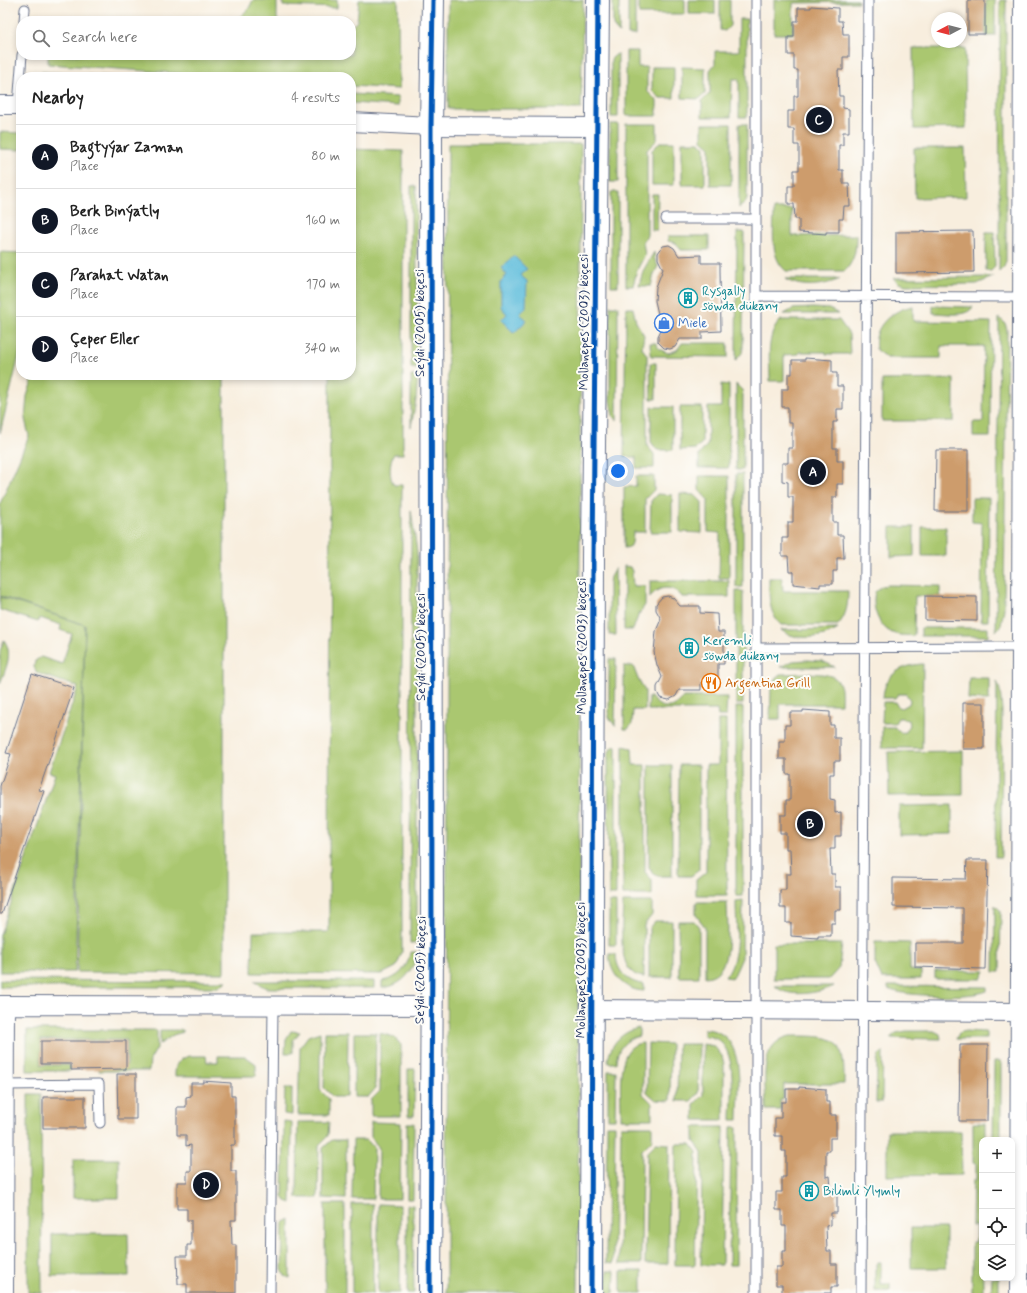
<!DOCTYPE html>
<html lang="en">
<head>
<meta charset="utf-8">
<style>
	:root { --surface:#fff; --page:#f2f2f2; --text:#222; --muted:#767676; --line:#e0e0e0; --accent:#111827 }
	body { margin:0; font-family:Mynerve,sans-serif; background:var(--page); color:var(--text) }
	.controls { position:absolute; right:12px; bottom:12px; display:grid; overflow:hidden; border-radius:8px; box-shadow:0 2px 6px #0003 }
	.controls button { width:36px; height:36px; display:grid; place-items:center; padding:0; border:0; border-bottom:1px solid var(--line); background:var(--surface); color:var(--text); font:20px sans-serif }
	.compass { position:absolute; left:931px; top:12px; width:36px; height:36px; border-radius:50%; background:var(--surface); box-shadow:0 2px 6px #0003; rotate:263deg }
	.you { position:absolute; left:618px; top:471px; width:14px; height:14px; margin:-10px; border:3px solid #fff; border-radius:50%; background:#1a73e8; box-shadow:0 0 0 6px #1a73e833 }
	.badge { display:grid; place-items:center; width:26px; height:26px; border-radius:50%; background:var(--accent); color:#fff; font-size:13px; font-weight:700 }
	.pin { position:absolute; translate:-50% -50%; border:2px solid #fff; box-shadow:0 1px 4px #0006 }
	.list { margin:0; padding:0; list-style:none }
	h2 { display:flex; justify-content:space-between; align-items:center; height:52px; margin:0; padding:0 16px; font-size:17px }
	h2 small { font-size:13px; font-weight:400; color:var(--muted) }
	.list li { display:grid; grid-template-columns:26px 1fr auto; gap:12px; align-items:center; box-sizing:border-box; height:64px; padding:0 16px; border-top:1px solid var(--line) }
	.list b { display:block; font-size:15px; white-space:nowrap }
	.list p { margin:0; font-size:13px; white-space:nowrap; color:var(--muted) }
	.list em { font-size:13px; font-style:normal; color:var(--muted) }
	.icon { flex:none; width:22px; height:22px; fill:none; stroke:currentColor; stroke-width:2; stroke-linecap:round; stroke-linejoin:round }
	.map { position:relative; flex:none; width:1027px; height:1293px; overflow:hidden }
	.search { position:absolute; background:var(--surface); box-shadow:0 2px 6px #0003; left:16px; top:16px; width:340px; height:44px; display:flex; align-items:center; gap:10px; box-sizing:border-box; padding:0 14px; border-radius:16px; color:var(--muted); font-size:15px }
	.panel { position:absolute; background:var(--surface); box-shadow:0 2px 6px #0003; left:16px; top:72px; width:340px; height:308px; border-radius:16px }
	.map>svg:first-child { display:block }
	.green { fill:#aac76f; stroke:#627b66 }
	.water { fill:#5cbcdb; stroke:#3c769c }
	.building { fill:#cd9c6c }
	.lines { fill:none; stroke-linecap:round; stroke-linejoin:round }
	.service-casing { stroke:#68728b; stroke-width:11 }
	.minor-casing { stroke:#68728b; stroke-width:20 }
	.tertiary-casing { stroke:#68728b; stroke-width:24 }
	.service { stroke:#fff; stroke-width:9 }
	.minor { stroke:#fff; stroke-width:18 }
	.tertiary { stroke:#fff; stroke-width:22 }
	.cycleway-casing { stroke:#fdfcf7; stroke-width:8 }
	.cycleway { stroke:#0057b8; stroke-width:5 }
	.labels { text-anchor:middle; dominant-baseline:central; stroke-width:4; stroke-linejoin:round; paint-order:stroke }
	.culture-label { font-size:13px; fill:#0d838f; stroke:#fdfcf7; text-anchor:start }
	.street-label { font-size:13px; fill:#1b2f5e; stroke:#fdfcf7 }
	.shop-label { font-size:13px; fill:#366cbe; stroke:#fdfcf7; text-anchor:start }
	.food-label { font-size:13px; fill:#c56008; stroke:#fdfcf7; text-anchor:start }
</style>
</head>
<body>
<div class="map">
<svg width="1027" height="1293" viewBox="0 0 1027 1293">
	<rect width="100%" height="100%" fill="#fdfcf7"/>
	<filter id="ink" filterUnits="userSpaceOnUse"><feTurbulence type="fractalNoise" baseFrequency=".025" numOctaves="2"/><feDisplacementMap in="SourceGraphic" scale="8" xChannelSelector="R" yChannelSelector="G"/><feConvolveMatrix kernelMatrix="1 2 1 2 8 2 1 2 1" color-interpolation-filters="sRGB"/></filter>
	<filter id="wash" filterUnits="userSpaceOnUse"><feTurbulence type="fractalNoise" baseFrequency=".012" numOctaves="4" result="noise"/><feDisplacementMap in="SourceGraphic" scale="16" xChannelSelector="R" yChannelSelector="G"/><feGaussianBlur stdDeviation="0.9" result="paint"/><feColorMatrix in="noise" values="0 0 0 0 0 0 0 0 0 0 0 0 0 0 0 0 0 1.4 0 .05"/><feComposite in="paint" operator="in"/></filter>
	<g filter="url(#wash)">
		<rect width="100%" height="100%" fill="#f8eede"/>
		<path class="green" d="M253 0H277V19L279 21H236L249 8Z
			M283 0H337V8L283 6Z
			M359 0H398L399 89 351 86V77H231L48 64V55H351V27L357 21Z
			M448 0H583L581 109H448Z
			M613 0H619V33L613 26Z
			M628 0H635V35H628Z
			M639 0H685V14H639Z
			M689 0H715V14H689Z
			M720 0H730V26L725 31 720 30Z
			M774 0H858V2L793 3V34H774Z
			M986 0H995V36H986Z
			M1000 0H1006V261L1004 267 999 272Z
			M739 19H747V117H739V79H732L731 117H702V101L710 93V70L715 64V51H739Z
			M913 48H965L966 128 914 129Z
			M626 51H638V67H647V91L657 101V116H626Z
			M618 53V117H611V59Z
			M652 67H674V98H660L652 91Z
			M682 67 705 68V94L699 99 682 98Z
			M42 72 117 77H41Z
			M351 94 398 97V106L351 103Z
			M610 124H618V182H610Z
			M626 124H657V140L647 150V235L643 242 645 255 637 270 633 286H626Z
			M702 124H731V185H710V147L702 140Z
			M739 124H747V198L745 203 739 208Z
			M0 132 21 133V150L0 149Z
			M660 142H674V185H652V150Z
			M682 142H699L705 147V185H682Z
			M448 144H581L578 1293H446Z
			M914 148H965L966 197 915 198Z
			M351 149 403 151V454H394C389 460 389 479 394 485H402V952L396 967 382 974 252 973 253 932H329L330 375H351Z
			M411 186H416L418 369 411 368Z
			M611 192H618V286H611Z
			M652 194H658L657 230H652Z
			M774 209H792V236L856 235C856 250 855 260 845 271H786C769 257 774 229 774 209Z
			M737 232H744L743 348 742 353 736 360Z
			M986 232H994L995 267 991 271H986Z
			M668 236H709V250H681L676 243 668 241Z
			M0 252 21 253V348L0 433Z
			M654 252 655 260 658 266 654 274 651 286H639L643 271Z
			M993 277 977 284 906 285 899 283 893 278Z
			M785 279H840C824 286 801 289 785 279Z
			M610 306H618L617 421 613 416 610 401Z
			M913 306V321L991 322 990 437H973V422H983L984 346H941V358H887L876 350C872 326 892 310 913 306Z
			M933 306 973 307C966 318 945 313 933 313Z
			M626 308H633L636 322 644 335 642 348 647 355V446L654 454V468H636V457H624Z
			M813 308 829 309 839 314H784L793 309Z
			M999 318 1005 323 1007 330 1004 609 1001 625 996 631Z
			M781 320H839L849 334 850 354H826V352H799V354L784 355V381H770C770 361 765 335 781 320Z
			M650 343H656L659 349 668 353 677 350 682 343H728V357L651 356Z
			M650 363H656V399H651Z
			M34 375H224V973L77 972 85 625 0 596V504L29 436 25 419 27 396Z
			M411 376H418L416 400 411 427Z
			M954 379V421H882V380Z
			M721 384 729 385V468H699V455L708 444V407H721Z
			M736 384 742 390 743 395V470H736Z
			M651 407H673V450H657L651 442Z
			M680 407H702V443L696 449 680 450Z
			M736 474H743V587H736Z
			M636 476H654V490L645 499V532H633L632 543 630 547 624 548V487L636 486Z
			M699 476H729V578H719L720 533 708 532V500L699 490Z
			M657 494 672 495V532H650L651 501Z
			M680 494 695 495 702 502V533L680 532Z
			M972 498H989L988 621H981L982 523 972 522Z
			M411 510 417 552V943H410Z
			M891 527H914V556L891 557Z
			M922 527H946V556H922Z
			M624 566 630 567 632 571 633 586H645V605L638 616 633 630H624Z
			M615 568 616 635H609V583L610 577Z
			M769 578H782L783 591H848C848 604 847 615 838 625H781C768 613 769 594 769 578Z
			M650 581H729V597H682C674 585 657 585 650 598Z
			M889 585 940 586V596H915L914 636C908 635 901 636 895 634 879 629 871 608 875 592L882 586Z
			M736 591H743V704H736Z
			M0 597 85 625 75 972H0V935L55 774 49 772 78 687 37 673 34 667 35 661 41 657 62 664 72 634 60 630 61 625 40 618 38 622 0 610Z
			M921 628H988V636H921Z
			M838 629C823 639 795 641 781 630Z
			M4 640C14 654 5 670 0 684V651Z
			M609 659H616L615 726 609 717Z
			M807 660 822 661 835 667H780L793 661Z
			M923 664 922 748H882V727H895C897 732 901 733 906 732L910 725 909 721 902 718H898L895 723H882L883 702H895L898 707 902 708 909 704 910 700 906 694H898L895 698H883C884 675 901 665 923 664Z
			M624 666H633L638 679 645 691V710H633L632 724 628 729H624Z
			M780 674C793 674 829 670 837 680 843 687 841 696 841 704H780V719H770L771 687Z
			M969 678H989V700L968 699Z
			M997 681 1000 690 1002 710 1001 857H995Z
			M649 697H651C659 710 675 711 683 697H727L726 716H718L717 710H648Z
			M736 707H743V896H736Z
			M718 720H726L727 895H696V880L706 872V765H718Z
			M616 746V895H609L608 755 611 748Z
			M623 746 632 748 633 765H645V872L652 880V895H623Z
			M963 751V795L889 796 888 752Z
			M649 765H672V876H657L649 868Z
			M679 765H699V870L691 876H678Z
			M952 805V834L899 835V806Z
			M743 900 742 958 733 978 725 977C741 956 736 926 736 901Z
			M609 902H616V945H609Z
			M623 902H652V915L644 925V977C614 975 623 923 623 902Z
			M696 902H727C727 923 735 976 705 977V927L696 915Z
			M995 905 1001 911 1000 972H994Z
			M655 921H672V977H649V928Z
			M678 921H694L699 927V977H679Z
			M875 942 910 943V970L921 971V979H882L875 963Z
			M774 944H842L839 968 829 979H774Z
			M410 952H417C414 972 402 986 382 988V981C398 979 408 968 410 952Z
			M609 954H616C616 970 627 983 644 984V991C623 990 610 974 609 954Z
			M935 971H985L981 979H935Z
			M0 980 227 981 218 987H0Z
			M254 981H374V988H266Z
			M775 986H834C820 993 787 999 775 986Z
			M888 986 987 987V991C971 998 904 997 888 989Z
			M639 1028V1036C625 1039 616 1050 616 1063H608C609 1045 621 1032 639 1028Z
			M704 1029C748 1031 738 1090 738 1120H731C731 1095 741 1036 704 1036Z
			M27 1030H157V1048L150 1060 149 1071H99V1065H127V1040H41V1065H70V1071H27Z
			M160 1030H183V1032L173 1035 160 1044Z
			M291 1031 300 1032 293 1040V1053H285L286 1039Z
			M906 1031H934L940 1034 941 1039 890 1038 896 1033Z
			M965 1031 985 1032 987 1033V1039H956L959 1033Z
			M320 1032V1090L329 1099V1115H298L300 1047 308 1036Z
			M325 1032H348L347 1097H333L324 1088Z
			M354 1033H376L375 1089 368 1097H354Z
			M380 1033 394 1037 401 1045V1116H371V1100L380 1091Z
			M790 1036C835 1036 845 1035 844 1084H784L783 1100H780V1110H766C766 1085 757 1043 790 1036Z
			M643 1043V1094L652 1103V1119H621C622 1098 613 1044 643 1043Z
			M648 1043 671 1044 670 1101 656 1100 647 1092Z
			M678 1044H699L698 1093 691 1101H677Z
			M703 1044 714 1046 722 1056 724 1064V1120H694V1104L703 1095Z
			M883 1052 882 1102H876L877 1061 879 1055Z
			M190 1056H206L207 1062H218V1056H245L256 1064V1076H175C175 1063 178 1059 190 1056Z
			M994 1061H1001V1140H993Z
			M408 1069H415L414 1116H408Z
			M608 1071H616L615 1119H608Z
			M285 1088H292V1115L284 1114Z
			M28 1094H41L42 1293H28Z
			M284 1121 292 1122 291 1203 286 1201 283 1197Z
			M298 1122H329L328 1136 319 1145 318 1198H297Z
			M371 1122 401 1123 400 1199H378L379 1148 371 1137Z
			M407 1123H414L413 1199H407Z
			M973 1123H985V1140H982L983 1293H972V1242H976V1226H972L973 1180H976V1164L973 1163Z
			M607 1125H615L613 1264 606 1263Z
			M621 1126H652V1140L642 1150 641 1264H619Z
			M694 1127H724L722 1265H701L702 1152 694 1141Z
			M731 1127H737L736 1265H729Z
			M887 1131H961L962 1175 887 1176Z
			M332 1140H346V1199L323 1198V1148Z
			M353 1140H367L374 1148 373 1199H352Z
			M656 1143 669 1144 668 1264H645L647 1152Z
			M676 1144H691L697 1152 695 1265H675Z
			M73 1159H119V1198H73Z
			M325 1204H345V1293H325Z
			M352 1204H373V1293H352Z
			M378 1204 400 1205V1293H378Z
			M407 1205H413L414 1293H407Z
			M290 1219V1278L285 1276 282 1269 283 1223Z
			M911 1228H946V1268H911Z
			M52 1234H128L129 1276H52Z
			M878 1262H881V1284H890V1291H875V1270Z
			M607 1271H615L614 1293H607Z
			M621 1271H642V1293H621Z
			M992 1278H999V1293H991Z"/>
		<path class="water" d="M514 256 527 269 520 275 527 281 526 307 520 314 527 320 514 333 501 320 507 314 501 307V281L507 275 501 268Z"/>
		<g id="blocks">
			<path class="building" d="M968 0H985V34H968Z
				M811 6 838 8V21H842L843 34H849V57H843V70H838L839 96H843V108L849 109V132H843V145H839V170H843V183H849L850 206H844L843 219H839V232H826V234L799 232V219H795L794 204H788V186H794V170H799V145H794V129H788V111H794V96H798V70H794V55H788V37H794V21H798V8H811Z
				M973 231 974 272 896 273V232Z
				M669 245 674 248 679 256 701 255V263H720V270L721 331 702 332V339H680L675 347 670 349 664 348 658 342V336L663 326 658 314 655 301 656 287 663 269 658 259V253L663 246Z
				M805 358 832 360V373H837V386H843V409H837V422H833V448H837V461H843V484H837V497H833V522H837V535H843L844 558H837V571H833V584H820V587L793 584V571H789L788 556H782V538H788V522H793V497H788V482L782 481V463H788V448H792V423H788V407H782V389H788V374H792V360H805Z
				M936 450H968V511H935Z
				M668 596 673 598 680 606H700V613L717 614 718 632H724V664H718V682H701V690H679L676 696 669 700 660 698 657 692V687L662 677 657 665 654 652 656 631 661 619 656 610V604L662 597Z
				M925 596 977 597V621L925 620Z
				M32 674 74 688 39 790 44 791 2 914H0V786L11 754 6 753Z
				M963 703H984V749H963Z
				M803 710 830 712V725H834V738H840V761H834V774H830V799L835 800V813L841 812V836H835V849H830L831 874H835V887H841V910H835V923H831V936H818V938L791 936V923H786V908H780V890H786V874H791L790 849H786V833H780V815H786V800H790V774H786V759H779V741H785V725H790V712H803Z
				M967 860H988L985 969 915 967V943H963V908L893 907V878L966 879Z
				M41 1041H126V1069L71 1070V1064H41Z
				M960 1045H988L987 1121H959Z
				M117 1074H136V1119H118Z
				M203 1081 231 1083V1096H235V1145H231V1171H236V1220H231L232 1245H236V1293H187V1284H178L177 1256H187V1245H191V1220H187V1209H177V1182H187V1171H191V1145L186 1146V1135H177V1107H186V1097L191 1096V1083H203Z
				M799 1087 826 1089V1102H830V1115H836V1138H830V1151H826V1177L830 1176 831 1189H837V1213H831V1225L826 1226 827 1251H831V1264H837V1287H831V1293H782V1285H776V1267H782V1251H786V1226H782V1210H776V1192H782V1177H786V1151H782V1136H775V1118H781V1102H786V1089H799Z
				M43 1097H85V1128H43Z"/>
		</g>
	</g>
	<g filter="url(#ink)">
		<use href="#blocks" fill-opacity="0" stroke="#68728b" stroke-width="1"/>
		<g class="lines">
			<g class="service-casing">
				<path id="service" d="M24 21 25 9
					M18 105 22 55
					M666 219H756
					M756 296 1021 297
					M756 648 1020 647
					M5 1085 99 1084 100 1123
					M270 1293 273 1005
					M756 1293V0
					M861 1293 868 0"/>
			</g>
			<g class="minor-casing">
				<path id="minor" d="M0 105H21
					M351 122 431 126 596 127
					M0 1005 431 1006
					M592 1009 1019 1012
					M4 1293 5 1005
					M1019 1293 1023 0"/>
			</g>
			<g class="tertiary-casing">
				<path id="tertiary" d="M430 1293 432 948 431 126 433 0
					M591 1293 593 557 598 0"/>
			</g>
			<use href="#service" class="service"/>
			<use href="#minor" class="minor"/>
			<use href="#tertiary" class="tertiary"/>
			<g class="cycleway-casing">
				<path id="cycleway" d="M430 1293 432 948 431 126 433 0
					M591 1293 593 557 598 0"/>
			</g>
			<use href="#cycleway" class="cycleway"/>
		</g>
	</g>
	<defs>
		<g id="building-ring" transform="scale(1)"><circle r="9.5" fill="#fdfcf7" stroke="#0f9aa8" stroke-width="1.5"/><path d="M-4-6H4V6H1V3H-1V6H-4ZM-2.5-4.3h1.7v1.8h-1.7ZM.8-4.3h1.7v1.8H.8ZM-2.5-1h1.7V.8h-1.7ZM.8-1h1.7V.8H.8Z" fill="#0f9aa8"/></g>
		<g id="shop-ring" transform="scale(1)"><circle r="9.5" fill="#fdfcf7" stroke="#3f7fe0" stroke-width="1.5"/><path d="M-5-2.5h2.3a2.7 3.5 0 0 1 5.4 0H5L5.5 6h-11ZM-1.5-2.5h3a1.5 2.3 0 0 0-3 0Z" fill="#3f7fe0"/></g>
		<g id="restaurant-ring" transform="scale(1)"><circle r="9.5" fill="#fdfcf7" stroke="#e8710a" stroke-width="1.5"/><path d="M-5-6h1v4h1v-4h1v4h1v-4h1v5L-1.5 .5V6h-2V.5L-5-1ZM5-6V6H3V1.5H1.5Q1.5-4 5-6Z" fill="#e8710a"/></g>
	</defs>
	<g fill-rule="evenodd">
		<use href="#building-ring" x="688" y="298"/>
		<use href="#shop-ring" x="664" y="323"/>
		<use href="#building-ring" x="689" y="648"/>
		<use href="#restaurant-ring" x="711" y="683"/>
		<use href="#building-ring" x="809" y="1191"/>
	</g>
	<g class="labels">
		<g class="culture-label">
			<text x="702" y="291">Rysgally<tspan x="702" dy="15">söwda dükany</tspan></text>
			<text x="703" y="641">Keremli<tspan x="703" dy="15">söwda dükany</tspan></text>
			<text x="823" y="1191">Bilimli Ylymly</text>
		</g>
		<g class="street-label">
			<text transform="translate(584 322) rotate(-90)">Mollanepes (2003) köçesi</text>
			<text transform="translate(420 323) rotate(-90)">Seýdi (2005) köçesi</text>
			<text transform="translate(582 646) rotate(-90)">Mollanepes (2003) köçesi</text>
			<text transform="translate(421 647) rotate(-90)">Seýdi (2005) köçesi</text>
			<text transform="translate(421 970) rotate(-89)">Seýdi (2005) köçesi</text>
			<text transform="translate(581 970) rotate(-90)">Mollanepes (2003) köçesi</text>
		</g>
		<g class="shop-label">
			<text x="678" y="323">Miele</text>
		</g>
		<g class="food-label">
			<text x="725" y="683">Argentina Grill</text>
		</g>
	</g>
</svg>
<div class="controls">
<button>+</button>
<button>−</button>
<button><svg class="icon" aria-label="locate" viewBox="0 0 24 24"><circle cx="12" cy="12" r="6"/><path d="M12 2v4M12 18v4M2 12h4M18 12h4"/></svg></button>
<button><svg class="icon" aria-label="layers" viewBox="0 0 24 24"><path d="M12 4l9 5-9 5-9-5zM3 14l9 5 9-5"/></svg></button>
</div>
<svg class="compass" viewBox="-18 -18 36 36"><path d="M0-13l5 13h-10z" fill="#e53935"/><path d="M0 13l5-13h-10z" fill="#767676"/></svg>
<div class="you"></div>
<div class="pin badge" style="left:813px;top:472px">A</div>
<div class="pin badge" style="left:810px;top:824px">B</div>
<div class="pin badge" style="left:819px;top:120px">C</div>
<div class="pin badge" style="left:206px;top:1185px">D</div>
<div class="search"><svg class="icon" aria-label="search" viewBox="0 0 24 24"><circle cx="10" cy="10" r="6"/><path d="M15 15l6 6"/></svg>Search here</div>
<section class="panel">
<h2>Nearby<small>4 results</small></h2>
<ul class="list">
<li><span class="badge">A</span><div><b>Bagtyýar Zaman</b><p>Place</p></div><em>80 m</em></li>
<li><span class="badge">B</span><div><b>Berk Binýatly</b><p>Place</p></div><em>160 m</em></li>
<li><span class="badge">C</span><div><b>Parahat Watan</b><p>Place</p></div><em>170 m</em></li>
<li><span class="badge">D</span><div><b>Çeper Eller</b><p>Place</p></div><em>340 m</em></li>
</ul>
</section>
</div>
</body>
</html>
